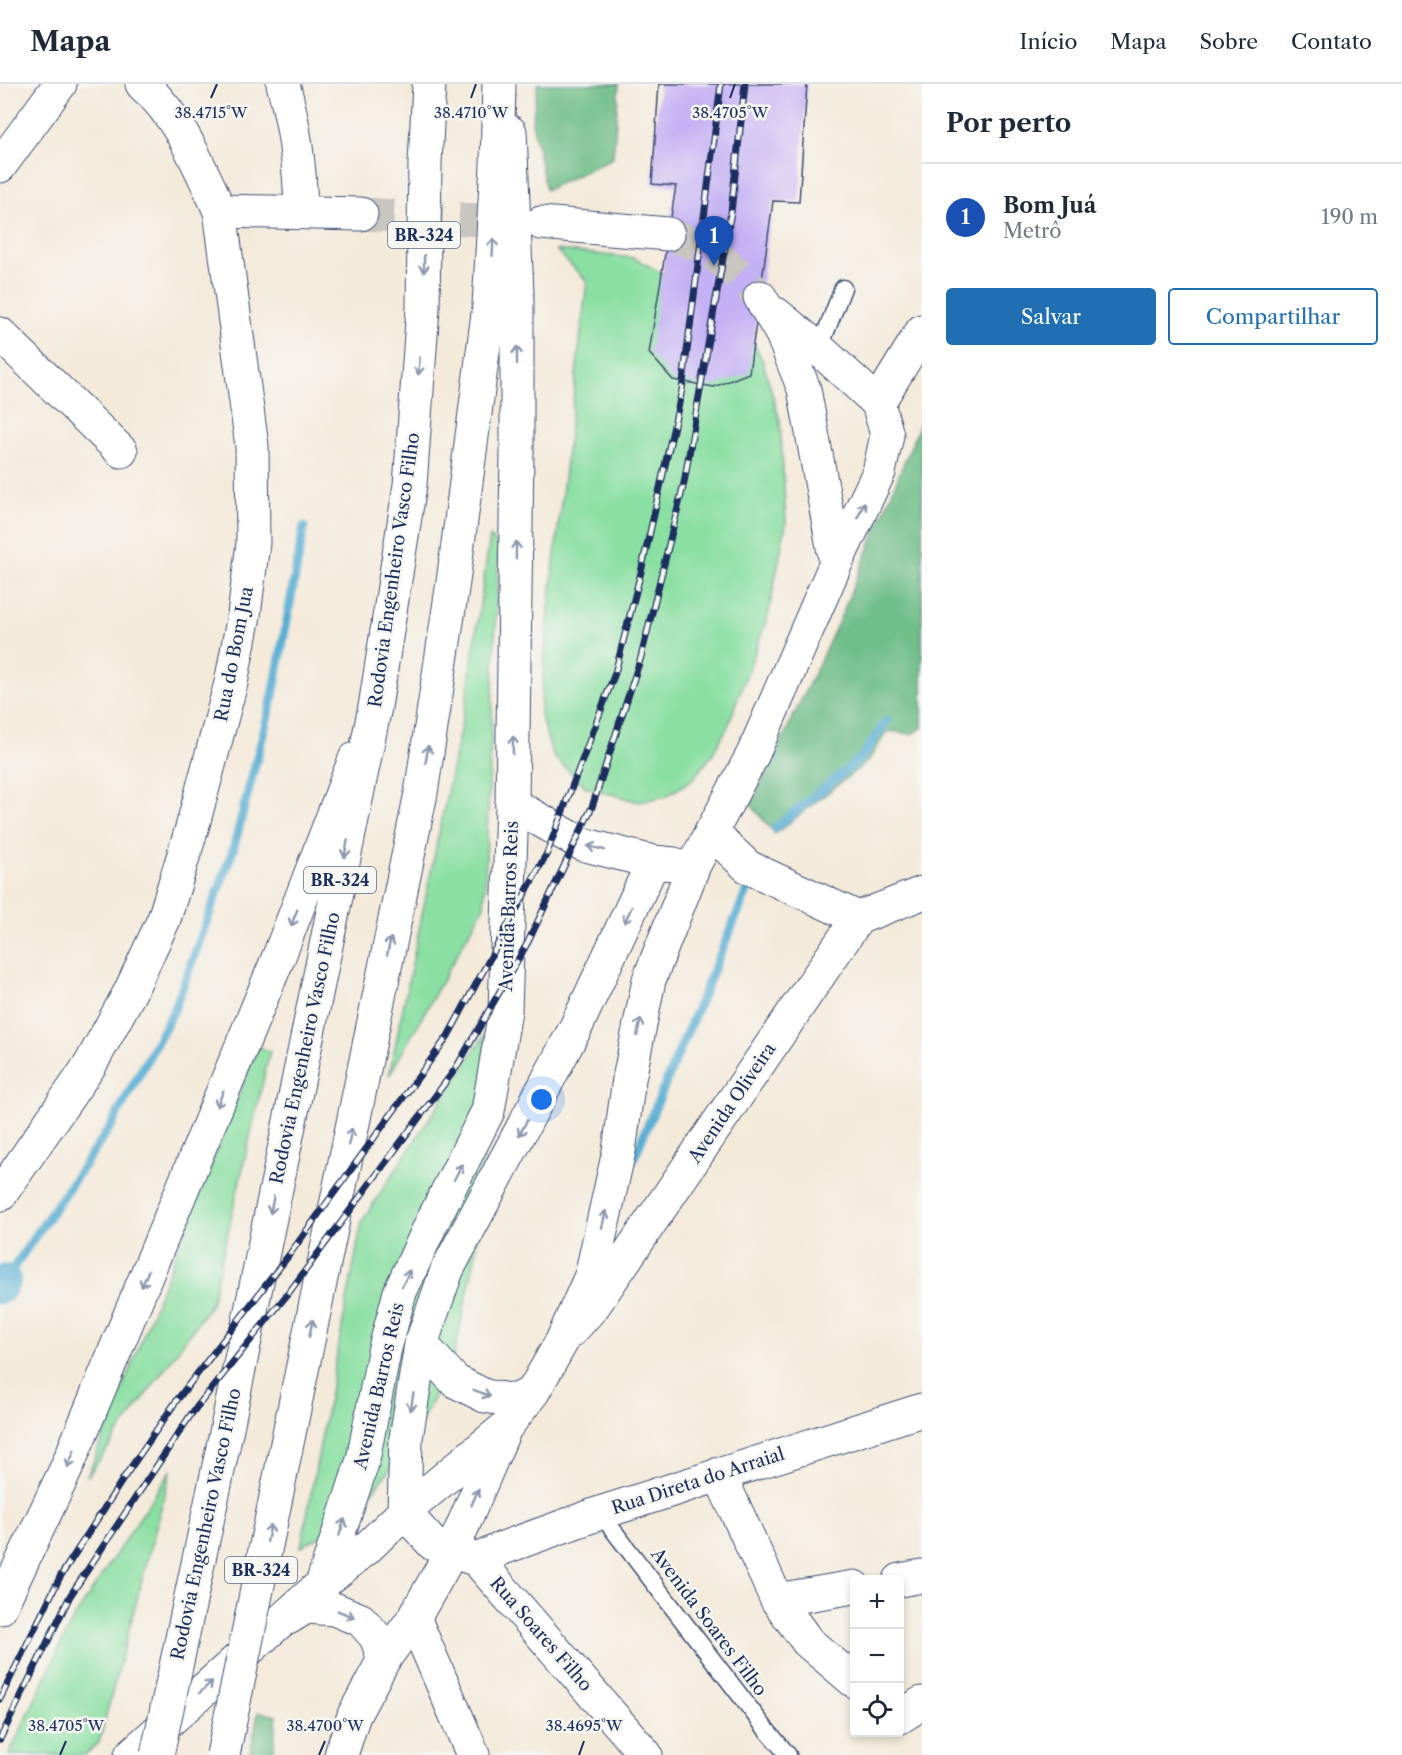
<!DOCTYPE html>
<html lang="pt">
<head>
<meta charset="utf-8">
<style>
	:root { --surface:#fff; --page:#f6f6f7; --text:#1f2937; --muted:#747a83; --line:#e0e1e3; --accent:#1f6fb2 }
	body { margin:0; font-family:"Libre Caslon Text",serif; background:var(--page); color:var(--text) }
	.controls { position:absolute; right:18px; bottom:18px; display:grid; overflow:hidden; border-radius:6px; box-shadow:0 3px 9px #0003 }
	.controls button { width:54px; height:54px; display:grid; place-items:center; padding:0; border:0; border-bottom:2px solid var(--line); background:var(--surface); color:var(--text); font:30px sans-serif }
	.you { position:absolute; left:542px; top:1016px; width:21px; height:21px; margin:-15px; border:4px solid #fff; border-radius:50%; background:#1a73e8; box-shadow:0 0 0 9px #1a73e833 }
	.badge { display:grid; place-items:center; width:39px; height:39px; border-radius:50%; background:var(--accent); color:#fff; font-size:20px; font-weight:700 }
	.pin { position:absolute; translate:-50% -50px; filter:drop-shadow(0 2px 3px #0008) }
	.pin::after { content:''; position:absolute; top:32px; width:21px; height:18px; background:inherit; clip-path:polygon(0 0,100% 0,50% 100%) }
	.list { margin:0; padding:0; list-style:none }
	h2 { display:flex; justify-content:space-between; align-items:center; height:78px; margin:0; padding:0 24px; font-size:26px }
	h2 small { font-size:20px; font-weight:400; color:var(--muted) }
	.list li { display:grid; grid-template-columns:39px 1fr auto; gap:18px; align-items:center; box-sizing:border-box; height:108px; padding:0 24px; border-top:2px solid var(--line) }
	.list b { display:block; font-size:22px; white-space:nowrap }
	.list p { margin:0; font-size:20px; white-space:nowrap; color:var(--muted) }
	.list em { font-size:20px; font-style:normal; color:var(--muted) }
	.actions { display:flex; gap:12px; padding:18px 24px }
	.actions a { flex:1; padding:14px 0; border:2px solid var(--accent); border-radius:6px; text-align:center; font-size:21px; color:var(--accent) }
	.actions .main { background:var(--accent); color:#fff }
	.icon { flex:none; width:33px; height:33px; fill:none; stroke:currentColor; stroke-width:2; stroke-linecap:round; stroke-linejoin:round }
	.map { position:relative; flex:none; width:922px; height:1671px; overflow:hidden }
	header { display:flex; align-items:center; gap:36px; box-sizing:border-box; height:84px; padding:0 30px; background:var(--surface); border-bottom:2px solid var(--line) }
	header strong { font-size:28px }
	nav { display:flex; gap:33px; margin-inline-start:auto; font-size:21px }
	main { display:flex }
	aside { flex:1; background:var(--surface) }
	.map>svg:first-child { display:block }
	.green { fill:#8adfa2; stroke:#528780; stroke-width:1.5 }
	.forest { fill:#6fbe88; stroke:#457673; stroke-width:1.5 }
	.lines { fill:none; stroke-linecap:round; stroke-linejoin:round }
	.stream { stroke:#57add3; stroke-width:9 }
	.canal { stroke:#57add3; stroke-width:32 }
	.building { fill:#c4b0f4 }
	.tertiary-tunnel { stroke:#c9c5c1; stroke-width:33; stroke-dasharray:33 16; stroke-linecap:butt }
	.service-casing { stroke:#3c4b71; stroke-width:19 }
	.minor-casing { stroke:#3c4b71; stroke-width:35 }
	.tertiary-casing { stroke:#3c4b71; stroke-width:35 }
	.primary-casing { stroke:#3c4b71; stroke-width:35 }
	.motorway-casing { stroke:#3c4b71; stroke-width:35 }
	.service { stroke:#fff; stroke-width:16 }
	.minor { stroke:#fff; stroke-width:33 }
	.tertiary { stroke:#fff; stroke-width:33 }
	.primary { stroke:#fff; stroke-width:33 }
	.motorway { stroke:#fff; stroke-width:33 }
	.rail-casing { stroke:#1b2f5e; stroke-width:7 }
	.rail { stroke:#f6f6f2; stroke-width:4.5; stroke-dasharray:14; stroke-linecap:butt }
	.motorway-bridge-casing { stroke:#3c4b71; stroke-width:35; stroke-linecap:butt }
	.motorway-bridge { stroke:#fff; stroke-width:33 }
	.oneway { stroke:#8d97ae }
	.ticks { fill:none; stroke:#1b2f5e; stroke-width:2 }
	.labels { text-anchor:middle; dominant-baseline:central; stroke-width:5; stroke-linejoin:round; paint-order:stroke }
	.shield { fill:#f6f6f2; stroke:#5d6b8a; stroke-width:1.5 }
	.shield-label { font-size:16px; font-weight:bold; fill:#1b2f5e }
	.street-label { font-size:18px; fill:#1b2f5e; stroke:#f6f6f2 }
	.ticks-label { font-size:15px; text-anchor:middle; fill:#1b2f5e; stroke:#f6f6f2; stroke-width:5; stroke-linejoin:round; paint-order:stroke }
</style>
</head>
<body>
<header>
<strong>Mapa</strong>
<nav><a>Início</a><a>Mapa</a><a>Sobre</a><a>Contato</a></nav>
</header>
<main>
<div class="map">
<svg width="922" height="1671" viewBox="0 0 922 1671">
	<rect width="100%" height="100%" fill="#f6f6f2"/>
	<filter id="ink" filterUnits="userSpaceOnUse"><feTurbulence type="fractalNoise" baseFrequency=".0167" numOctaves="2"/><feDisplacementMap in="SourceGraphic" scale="12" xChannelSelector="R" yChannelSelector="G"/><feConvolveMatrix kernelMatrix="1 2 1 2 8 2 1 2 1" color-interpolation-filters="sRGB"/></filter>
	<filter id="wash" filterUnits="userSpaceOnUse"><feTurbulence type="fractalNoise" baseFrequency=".008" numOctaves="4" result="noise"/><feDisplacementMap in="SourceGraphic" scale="24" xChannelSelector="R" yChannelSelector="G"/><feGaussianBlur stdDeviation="1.35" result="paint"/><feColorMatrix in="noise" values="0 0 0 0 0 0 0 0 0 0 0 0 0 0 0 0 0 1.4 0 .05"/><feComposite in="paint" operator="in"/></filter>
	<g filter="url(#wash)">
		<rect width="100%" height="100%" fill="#f4eada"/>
		<path class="green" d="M556 166 634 174 739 231 762 275 780 337 786 439 768 532 728 642 712 671 692 696 666 712 639 718 586 703 553 672 540 630 549 522 587 197Z
			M490 453 499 461 484 822 389 992 466 617Z
			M485 950 484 1090 475 1174 454 1271 413 1355 352 1435 301 1463 362 1137Z
			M258 963 270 967 211 1220 87 1393Z
			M171 1386 99 1658 85 1671H9L72 1537Z"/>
		<path class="forest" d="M538 0H619L613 74 546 106 532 38Z
			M922 335V644L912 650 887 647 868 677 775 750 751 721 839 537Z
			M258 1628 277 1631 273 1671H250Z"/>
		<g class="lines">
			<path class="stream" d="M775 744 861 674 887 636
				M627 1082 633 1076 747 807
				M5 1196 111 1042 174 926 233 766 273 612 304 443"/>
			<path class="canal" d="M0 1204 5 1196"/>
		</g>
		<g id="blocks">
			<path class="building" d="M659 0H807L799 118 773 117 749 289 714 303 673 296 649 269 676 102 652 100Z"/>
		</g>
	</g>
	<g filter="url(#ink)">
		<use href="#blocks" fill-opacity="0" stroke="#3c4b71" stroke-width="1.5"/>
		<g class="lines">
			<path class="tertiary-tunnel" d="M361 130 521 138
				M668 150C712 164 729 180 760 213"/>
			<g class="service-casing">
				<path id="service" d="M818 268 843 204
					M600 1429 765 1644 788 1671"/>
			</g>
			<g class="minor-casing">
				<path id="minor" d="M142 0C180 33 199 82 220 127
					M283 0C295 42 300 84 301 127
					M0 82 60 0
					M0 250 121 367
					M878 319 922 247
					M711 748 748 783 858 834
					M571 1247 594 1221 858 834 922 809
					M719 1390 777 1516 808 1558 854 1597
					M404 1428 505 1344
					M477 1476 646 1671
					M900 1496 922 1492
					M777 1516 854 1503
					M414 1534 473 1671
					M900 1633 922 1619
					M341 1671 354 1631 384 1575 414 1534 452 1467"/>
			</g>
			<g class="tertiary-casing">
				<path id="tertiary" d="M541 139 668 150
					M776 230 819 265 878 319 887 351 879 388 836 479
					M512 720 582 760 653 778 674 780
					M0 1111 90 981 130 908 164 835 192 744 231 599 244 531 253 459 252 362 220 127 361 130
					M421 1260 455 1297 485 1312 515 1317 533 1308
					M404 1428 433 1460 477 1476 503 1464 600 1429 922 1326
					M452 1467 505 1344 533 1308 562 1257 591 1192 619 1067 629 995 649 896 694 781 753 670 836 479 804 305 782 250 760 213
					M322 1500 367 1464 404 1428 406 1354 421 1260 447 1186 576 943 653 778"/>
			</g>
			<g class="primary-casing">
				<path id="primary" d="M0 1524 66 1385 279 872 355 675
					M288 1534 306 1523 334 1525 361 1536 376 1553 384 1575
					M131 1671 322 1500 363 1376 384 1268 400 1208 431 1140 488 1027 505 927 512 720 517 368V210L510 48"/>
			</g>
			<g class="motorway-casing">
				<path id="motorway" d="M299 1301 421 709 453 498 489 222 497 81 499 0
					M223 1363 375 623 410 401 423 224 425 79 429 0"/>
			</g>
			<use href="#service" class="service"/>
			<use href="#minor" class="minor"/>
			<use href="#tertiary" class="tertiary"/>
			<use href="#primary" class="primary"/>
			<use href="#motorway" class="motorway"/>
			<g class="rail-casing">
				<path id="rail" d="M0 1615 60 1493 125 1392 177 1316 289 1171 448 952 547 769 615 589 641 488 682 306 721 0
					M0 1655 70 1512 192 1329 290 1207 456 984 528 858 592 723 641 573 684 399 731 128 745 0"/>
			</g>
			<use href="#rail" class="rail"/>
			<g class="motorway-bridge-casing">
				<path id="motorway-bridge" d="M157 1671 223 1363
					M223 1671 299 1301"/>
			</g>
			<use href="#motorway-bridge" class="motorway-bridge"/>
		</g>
		<defs><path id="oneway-shaft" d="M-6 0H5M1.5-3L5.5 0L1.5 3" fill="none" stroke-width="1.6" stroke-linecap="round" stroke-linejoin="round" transform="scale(1.5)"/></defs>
		<g class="oneway">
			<use href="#oneway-shaft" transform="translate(493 163) rotate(-87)"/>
			<use href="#oneway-shaft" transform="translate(424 180) rotate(91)"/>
			<use href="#oneway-shaft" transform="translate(517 271) rotate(-90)"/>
			<use href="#oneway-shaft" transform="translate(419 282) rotate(94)"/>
			<use href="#oneway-shaft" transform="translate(861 426) rotate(-65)"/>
			<use href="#oneway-shaft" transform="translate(516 466) rotate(-89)"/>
			<use href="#oneway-shaft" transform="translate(513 661) rotate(-89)"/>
			<use href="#oneway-shaft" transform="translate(427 670) rotate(-81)"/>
			<use href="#oneway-shaft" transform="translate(596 764) rotate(-166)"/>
			<use href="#oneway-shaft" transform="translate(346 765) rotate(101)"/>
			<use href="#oneway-shaft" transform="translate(628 831) rotate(115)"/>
			<use href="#oneway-shaft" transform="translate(294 834) rotate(111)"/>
			<use href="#oneway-shaft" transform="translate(389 862) rotate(-78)"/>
			<use href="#oneway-shaft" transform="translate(639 943) rotate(-78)"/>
			<use href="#oneway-shaft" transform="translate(220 1015) rotate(112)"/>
			<use href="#oneway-shaft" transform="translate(523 1044) rotate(118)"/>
			<use href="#oneway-shaft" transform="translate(350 1053) rotate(-78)"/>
			<use href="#oneway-shaft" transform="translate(458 1088) rotate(-63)"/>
			<use href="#oneway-shaft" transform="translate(272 1121) rotate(101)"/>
			<use href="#oneway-shaft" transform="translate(604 1135) rotate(-77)"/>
			<use href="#oneway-shaft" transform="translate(406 1194) rotate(-65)"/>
			<use href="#oneway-shaft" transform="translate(145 1195) rotate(112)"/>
			<use href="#oneway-shaft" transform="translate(311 1244) rotate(-78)"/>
			<use href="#oneway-shaft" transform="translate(482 1309) rotate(21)"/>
			<use href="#oneway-shaft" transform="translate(412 1318) rotate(99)"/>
			<use href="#oneway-shaft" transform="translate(71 1375) rotate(112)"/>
			<use href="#oneway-shaft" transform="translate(475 1413) rotate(-67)"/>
			<use href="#oneway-shaft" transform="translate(342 1443) rotate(-72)"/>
			<use href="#oneway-shaft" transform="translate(269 1449) rotate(-78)"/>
			<use href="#oneway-shaft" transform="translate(346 1530) rotate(22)"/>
			<use href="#oneway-shaft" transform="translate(206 1603) rotate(-42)"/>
		</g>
	</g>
	<path class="ticks" d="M211 14 217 0M471 14 476 0M730 14 735 0M60 1671 66 1657M319 1671 325 1657M579 1671 584 1657"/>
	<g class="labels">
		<g class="shield">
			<rect x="388" y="138" width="72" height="26" rx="4.5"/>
			<rect x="304" y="783" width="72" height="26" rx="4.5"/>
			<rect x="225" y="1473" width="72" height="26" rx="4.5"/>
		</g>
		<g class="shield-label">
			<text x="424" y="151">BR-324</text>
			<text x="340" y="796">BR-324</text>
			<text x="261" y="1486">BR-324</text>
		</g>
		<g class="street-label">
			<text transform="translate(394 486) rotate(-82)">Rodovia Engenheiro Vasco Filho</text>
			<text transform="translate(234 570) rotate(-79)">Rua do Bom Jua</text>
			<text transform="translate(509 822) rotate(-88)">Avenida Barros Reis</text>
			<text transform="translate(305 964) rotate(-78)">Rodovia Engenheiro Vasco Filho</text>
			<text transform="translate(732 1019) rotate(-56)">Avenida Oliveira</text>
			<text transform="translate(379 1302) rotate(-77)">Avenida Barros Reis</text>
			<text transform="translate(698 1397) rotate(-18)">Rua Direta do Arraial</text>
			<text transform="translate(206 1440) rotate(-78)">Rodovia Engenheiro Vasco Filho</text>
			<text transform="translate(709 1538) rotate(53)">Avenida Soares Filho</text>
			<text transform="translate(541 1550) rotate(49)">Rua Soares Filho</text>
		</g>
	</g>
	<g class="ticks-label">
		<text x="211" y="34">38.4715°W</text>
		<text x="471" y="34">38.4710°W</text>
		<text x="730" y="34">38.4705°W</text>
		<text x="66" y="1647">38.4705°W</text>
		<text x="325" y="1647">38.4700°W</text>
		<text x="584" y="1647">38.4695°W</text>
	</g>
</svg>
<div class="controls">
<button>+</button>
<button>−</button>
<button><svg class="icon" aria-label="locate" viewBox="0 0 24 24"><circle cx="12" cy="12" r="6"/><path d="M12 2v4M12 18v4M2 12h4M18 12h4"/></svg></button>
</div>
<div class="you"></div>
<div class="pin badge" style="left:714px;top:182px;background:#1a4fb4">1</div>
</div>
<aside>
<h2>Por perto<small></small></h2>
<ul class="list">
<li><span class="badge" style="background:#1a4fb4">1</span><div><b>Bom Juá</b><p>Metrô</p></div><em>190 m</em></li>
</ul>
<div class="actions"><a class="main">Salvar</a><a>Compartilhar</a></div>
</aside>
</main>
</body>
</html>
